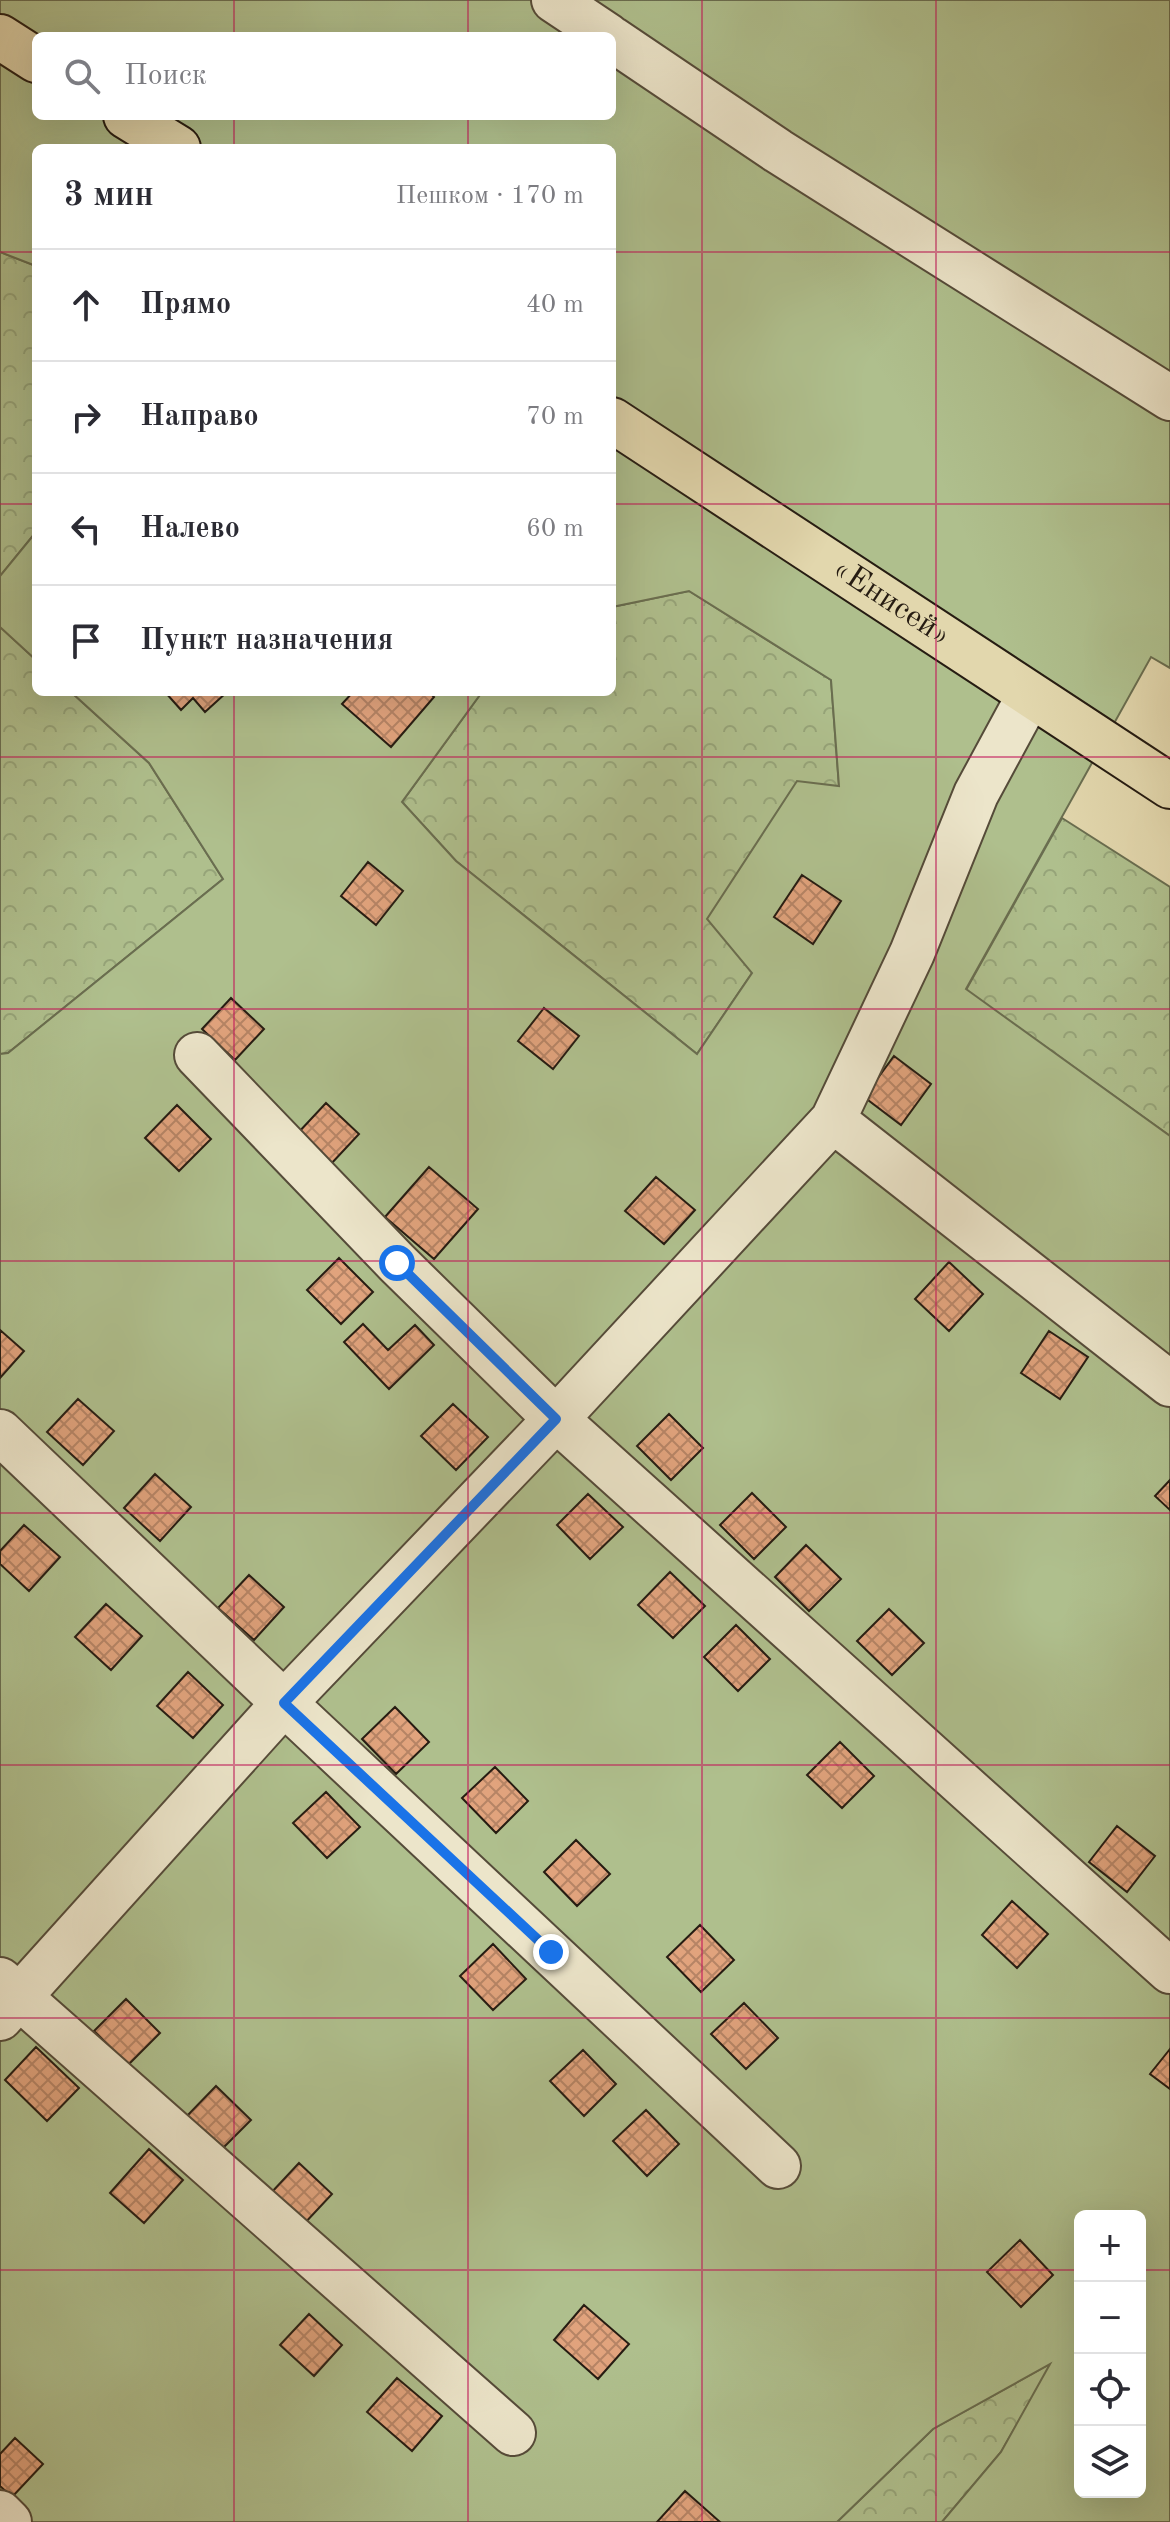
<!DOCTYPE html>
<html lang="ru">
<head>
<meta charset="utf-8">
<style>
	:root { --surface:#fff; --page:#f2f2f3; --text:#2b2b33; --muted:#7c7c81; --line:#e1e1e2 }
	body { margin:0; font-family:"Old Standard TT",serif; background:var(--page); color:var(--text) }
	.controls { position:absolute; right:24px; bottom:24px; display:grid; overflow:hidden; border-radius:12px; box-shadow:0 8px 32px #0002 }
	.controls button { width:72px; height:72px; display:grid; place-items:center; padding:0; border:0; border-bottom:2px solid var(--line); background:var(--surface); color:var(--text); font:40px sans-serif }
	.stop { position:absolute; width:24px; height:24px; margin:-18px; border:6px solid #1a73e8; border-radius:50%; background:#fff }
	.stop.end { background:#1a73e8; border-color:#fff; box-shadow:0 2px 8px #0008 }
	.list { margin:0; padding:0; list-style:none }
	h2 { display:flex; justify-content:space-between; align-items:center; height:104px; margin:0; padding:0 32px; font-size:34px }
	h2 small { font-size:26px; font-weight:400; color:var(--muted) }
	.list li { display:grid; grid-template-columns:52px 1fr auto; gap:24px; align-items:center; box-sizing:border-box; height:112px; padding:0 32px; border-top:2px solid var(--line) }
	.list b { display:block; font-size:30px; white-space:nowrap }
	.list em { font-size:26px; font-style:normal; color:var(--muted) }
	.icon { flex:none; width:44px; height:44px; fill:none; stroke:currentColor; stroke-width:2; stroke-linecap:round; stroke-linejoin:round }
	.map { position:relative; flex:none; width:1170px; height:2522px; overflow:hidden }
	.search { position:absolute; background:var(--surface); box-shadow:0 8px 32px #0002; left:32px; top:32px; width:584px; height:88px; display:flex; align-items:center; gap:20px; box-sizing:border-box; padding:0 28px; border-radius:12px; color:var(--muted); font-size:30px }
	.panel { position:absolute; background:var(--surface); box-shadow:0 8px 32px #0002; left:32px; top:144px; width:584px; height:552px; border-radius:12px }
	.map>svg:first-child { display:block }
	.forest { fill:url(#forest-crowns); stroke:#6a6e50; stroke-width:2 }
	.garden { fill:#afbf8d; stroke:#6a6e50; stroke-width:2; fill-rule:evenodd }
	.building { fill:url(#building-cross-hatch); stroke:#261c12; stroke-width:2 }
	.lines { fill:none; stroke-linecap:round; stroke-linejoin:round }
	.minor-casing { stroke:#554b39; stroke-width:48 }
	.highway-casing { stroke:#261c12; stroke-width:48 }
	.minor { stroke:#ece5ca; stroke-width:44 }
	.highway { stroke:#e2d7ad; stroke-width:44 }
	.route { stroke:#1a73e8; stroke-width:10 }
	.grid { fill:none; stroke:#c2185b; stroke-width:2; stroke-opacity:0.55 }
	.labels { text-anchor:middle; dominant-baseline:central; stroke-width:8; stroke-linejoin:round; paint-order:stroke }
	.street-label { font-size:32px; fill:#261c12; stroke:#ece5ca }
</style>
</head>
<body>
<div class="map">
<svg width="1170" height="2522" viewBox="0 0 1170 2522">
	<defs>
		<pattern id="forest-crowns" width="20" height="18" patternUnits="userSpaceOnUse" patternTransform="scale(2)"><rect width="20" height="18" fill="#afbf8d"/><path d="M2 6a3 3 0 1 1 6 0M12 15a3 3 0 1 1 6 0" fill="none" stroke="#96a479"/></pattern>
		<pattern id="building-cross-hatch" width="8" height="8" patternUnits="userSpaceOnUse" patternTransform="scale(2)"><rect width="8" height="8" fill="#e1a37d"/><path d="M0 0l8 8M0 8l8-8" fill="none" stroke="#b68465"/></pattern>
	</defs>
	<rect width="100%" height="100%" fill="#e2d7ad"/>
	<filter id="stains"><feTurbulence type="fractalNoise" baseFrequency=".0025" numOctaves="4"/><feColorMatrix values="0 0 0 0 .2 0 0 0 0 .09 0 0 0 0 .02 0 0 0 .5 -.17"/></filter>
	<radialGradient id="worn" r=".72"><stop offset=".6" stop-color="#630" stop-opacity="0"/><stop offset="1" stop-color="#630" stop-opacity=".3"/></radialGradient>
	<path class="forest" d="M0 252 36 266V532L0 576Z
		M689 591 831 680 839 787 752 973 697 1054 456 861 402 802 482 692H612V607Z
		M0 627 36 660V692H71L149 763 223 879 8 1053 0 1054Z
		M1062 818 1170 887V1136L966 990Z
		M1052 2363 1001 2452 942 2522H837L933 2429Z"/>
	<path class="garden" d="M0 0H1170V668L1151 657 966 989 1170 1136V2522H942L1001 2452 1050 2364 933 2429 837 2522H0V1054L8 1053 223 879 149 763 71 692H482L402 802 456 861 697 1054 752 973 707 919 797 781 839 786 831 680 689 591 612 607V148H36V266L0 252ZM36 36H612V116H36ZM1080 2216H1140V2492H1080Z
		M36 532V660L0 627V576Z"/>
	<path class="building" d="M165 692H227L205 712 193 698 181 710Z
		M353 692H429L434 697 391 747 342 704Z
		M368 862 403 891 376 925 341 896Z
		M802 875 841 901 813 944 774 917Z
		M231 998 264 1029 235 1060 202 1029Z
		M544 1008 579 1036 553 1069 518 1041Z
		M894 1056 931 1084 901 1125 864 1097Z
		M326 1103 359 1134 330 1165 297 1134Z
		M177 1105 211 1139 179 1171 145 1138Z
		M429 1167 478 1209 434 1259 385 1217Z
		M656 1177 695 1210 664 1244 625 1211Z
		M339 1258 373 1292 341 1324 307 1290Z
		M949 1262 983 1294 949 1331 915 1299Z
		M363 1324 388 1350 415 1325 434 1345 389 1389 344 1342Z
		M0 1330 24 1351 0 1378Z
		M1049 1331 1088 1357 1060 1399 1021 1373Z
		M78 1399 114 1431 83 1465 47 1432Z
		M453 1404 488 1437 456 1470 421 1436Z
		M669 1414 703 1448 671 1480 637 1446Z
		M155 1474 191 1507 160 1541 124 1508Z
		M1170 1480V1510L1155 1496Z
		M752 1493 786 1527 754 1559 720 1525Z
		M588 1494 623 1527 590 1559 557 1525Z
		M24 1525 60 1557 29 1591 0 1564V1551Z
		M806 1545 841 1579 809 1611 775 1577Z
		M670 1572 705 1606 673 1638 638 1605Z
		M249 1575 284 1607 254 1640 218 1608Z
		M106 1604 142 1636 111 1670 75 1637Z
		M889 1609 924 1643 892 1675 857 1641Z
		M736 1625 770 1659 738 1691 704 1657Z
		M188 1672 223 1705 193 1738 157 1706Z
		M395 1707 429 1742 396 1774 362 1739Z
		M840 1742 874 1776 842 1808 807 1775Z
		M495 1767 528 1801 496 1833 462 1798Z
		M326 1792 360 1827 327 1858 293 1823Z
		M1117 1826 1155 1856 1127 1892 1089 1862Z
		M576 1840 610 1874 577 1906 544 1872Z
		M1012 1901 1048 1934 1017 1968 982 1935Z
		M700 1925 734 1960 701 1992 667 1957Z
		M493 1944 526 1979 493 2010 460 1976Z
		M126 1999 160 2033 128 2065 94 2031Z
		M744 2003 778 2038 746 2069 711 2034Z
		M36 2047 79 2088 47 2121 5 2080Z
		M1170 2049V2089L1150 2074Z
		M583 2050 616 2084 584 2116 550 2081Z
		M216 2086 251 2120 219 2152 185 2118Z
		M646 2110 679 2144 647 2176 613 2141Z
		M149 2149 183 2180 144 2223 110 2193Z
		M299 2163 332 2194 303 2225 270 2194Z
		M1020 2240 1053 2275 1021 2307 987 2272Z
		M584 2305 629 2344 598 2379 554 2340Z
		M309 2314 342 2345 314 2376 280 2345Z
		M397 2378 442 2416 412 2451 367 2412Z
		M15 2438 43 2464 12 2497 0 2486V2454Z
		M685 2491 720 2522H657Z"/>
	<g class="lines">
		<g class="minor-casing">
			<path id="minor" d="M554 0 608 36
				M612 39 778 151 1170 398
				M197 1055 397 1263 556 1419 1170 1971
				M833 1120 1170 1384
				M0 1432 284 1703 778 2166
				M0 1980 513 2433
				M0 2018 284 1703 556 1419 833 1120 912 953 976 794 1029 696
				M0 2513 9 2522"/>
		</g>
		<g class="highway-casing">
			<g id="highway">
				<path d="M0 37 36 60"/>
				<path d="M126 116 178 148"/>
				<path id="s1" d="M612 420 1170 786"/>
			</g>
		</g>
		<use href="#minor" class="minor"/>
		<use href="#highway" class="highway"/>
	</g>
	<g class="lines">
		<path class="route" d="M397 1263 556 1419 284 1703 551 1952"/>
	</g>
	<path class="grid" d="M234 0V36M468 0V36M702 0V2522M936 0V2522M234 116V148M468 116V148M0 252H36M612 252H1170M0 504H36M612 504H1170M234 692V2522M468 692V2522M0 757H1170M0 1009H1170M0 1261H1170M0 1513H1170M0 1765H1170M0 2018H1170M0 2270H1080M1140 2270H1170"/>
	<g class="labels">
		<g class="street-label">
			<text stroke="none"><textPath href="#s1" startOffset="334">«Енисей»</textPath></text>
		</g>
	</g>
	<rect width="100%" height="100%" filter="url(#stains)"/>
	<rect width="100%" height="100%" fill="url(#worn)"/>
</svg>
<div class="controls">
<button>+</button>
<button>−</button>
<button><svg class="icon" aria-label="locate" viewBox="0 0 24 24"><circle cx="12" cy="12" r="6"/><path d="M12 2v4M12 18v4M2 12h4M18 12h4"/></svg></button>
<button><svg class="icon" aria-label="layers" viewBox="0 0 24 24"><path d="M12 4l9 5-9 5-9-5zM3 14l9 5 9-5"/></svg></button>
</div>
<div class="stop" style="left:397px;top:1263px"></div>
<div class="stop end" style="left:551px;top:1952px"></div>
<div class="search"><svg class="icon" aria-label="search" viewBox="0 0 24 24"><circle cx="10" cy="10" r="6"/><path d="M15 15l6 6"/></svg>Поиск</div>
<section class="panel">
<h2>3 мин<small>Пешком · 170 m</small></h2>
<ul class="list">
<li><svg class="icon" aria-label="ahead" viewBox="0 0 24 24"><path d="M12 20V5M6 11l6-6 6 6"/></svg><div><b>Прямо</b></div><em>40 m</em></li>
<li><svg class="icon" aria-label="right" viewBox="0 0 24 24"><path d="M7 20v-9h11M14 6l5 5-5 5"/></svg><div><b>Направо</b></div><em>70 m</em></li>
<li><svg class="icon" aria-label="left" viewBox="0 0 24 24"><path d="M17 20v-9H6M10 6l-5 5 5 5"/></svg><div><b>Налево</b></div><em>60 m</em></li>
<li><svg class="icon" aria-label="arrive" viewBox="0 0 24 24"><path d="M6 21V4h12l-3 4 3 4H6"/></svg><div><b>Пункт назначения</b></div></li>
</ul>
</section>
</div>
</body>
</html>
